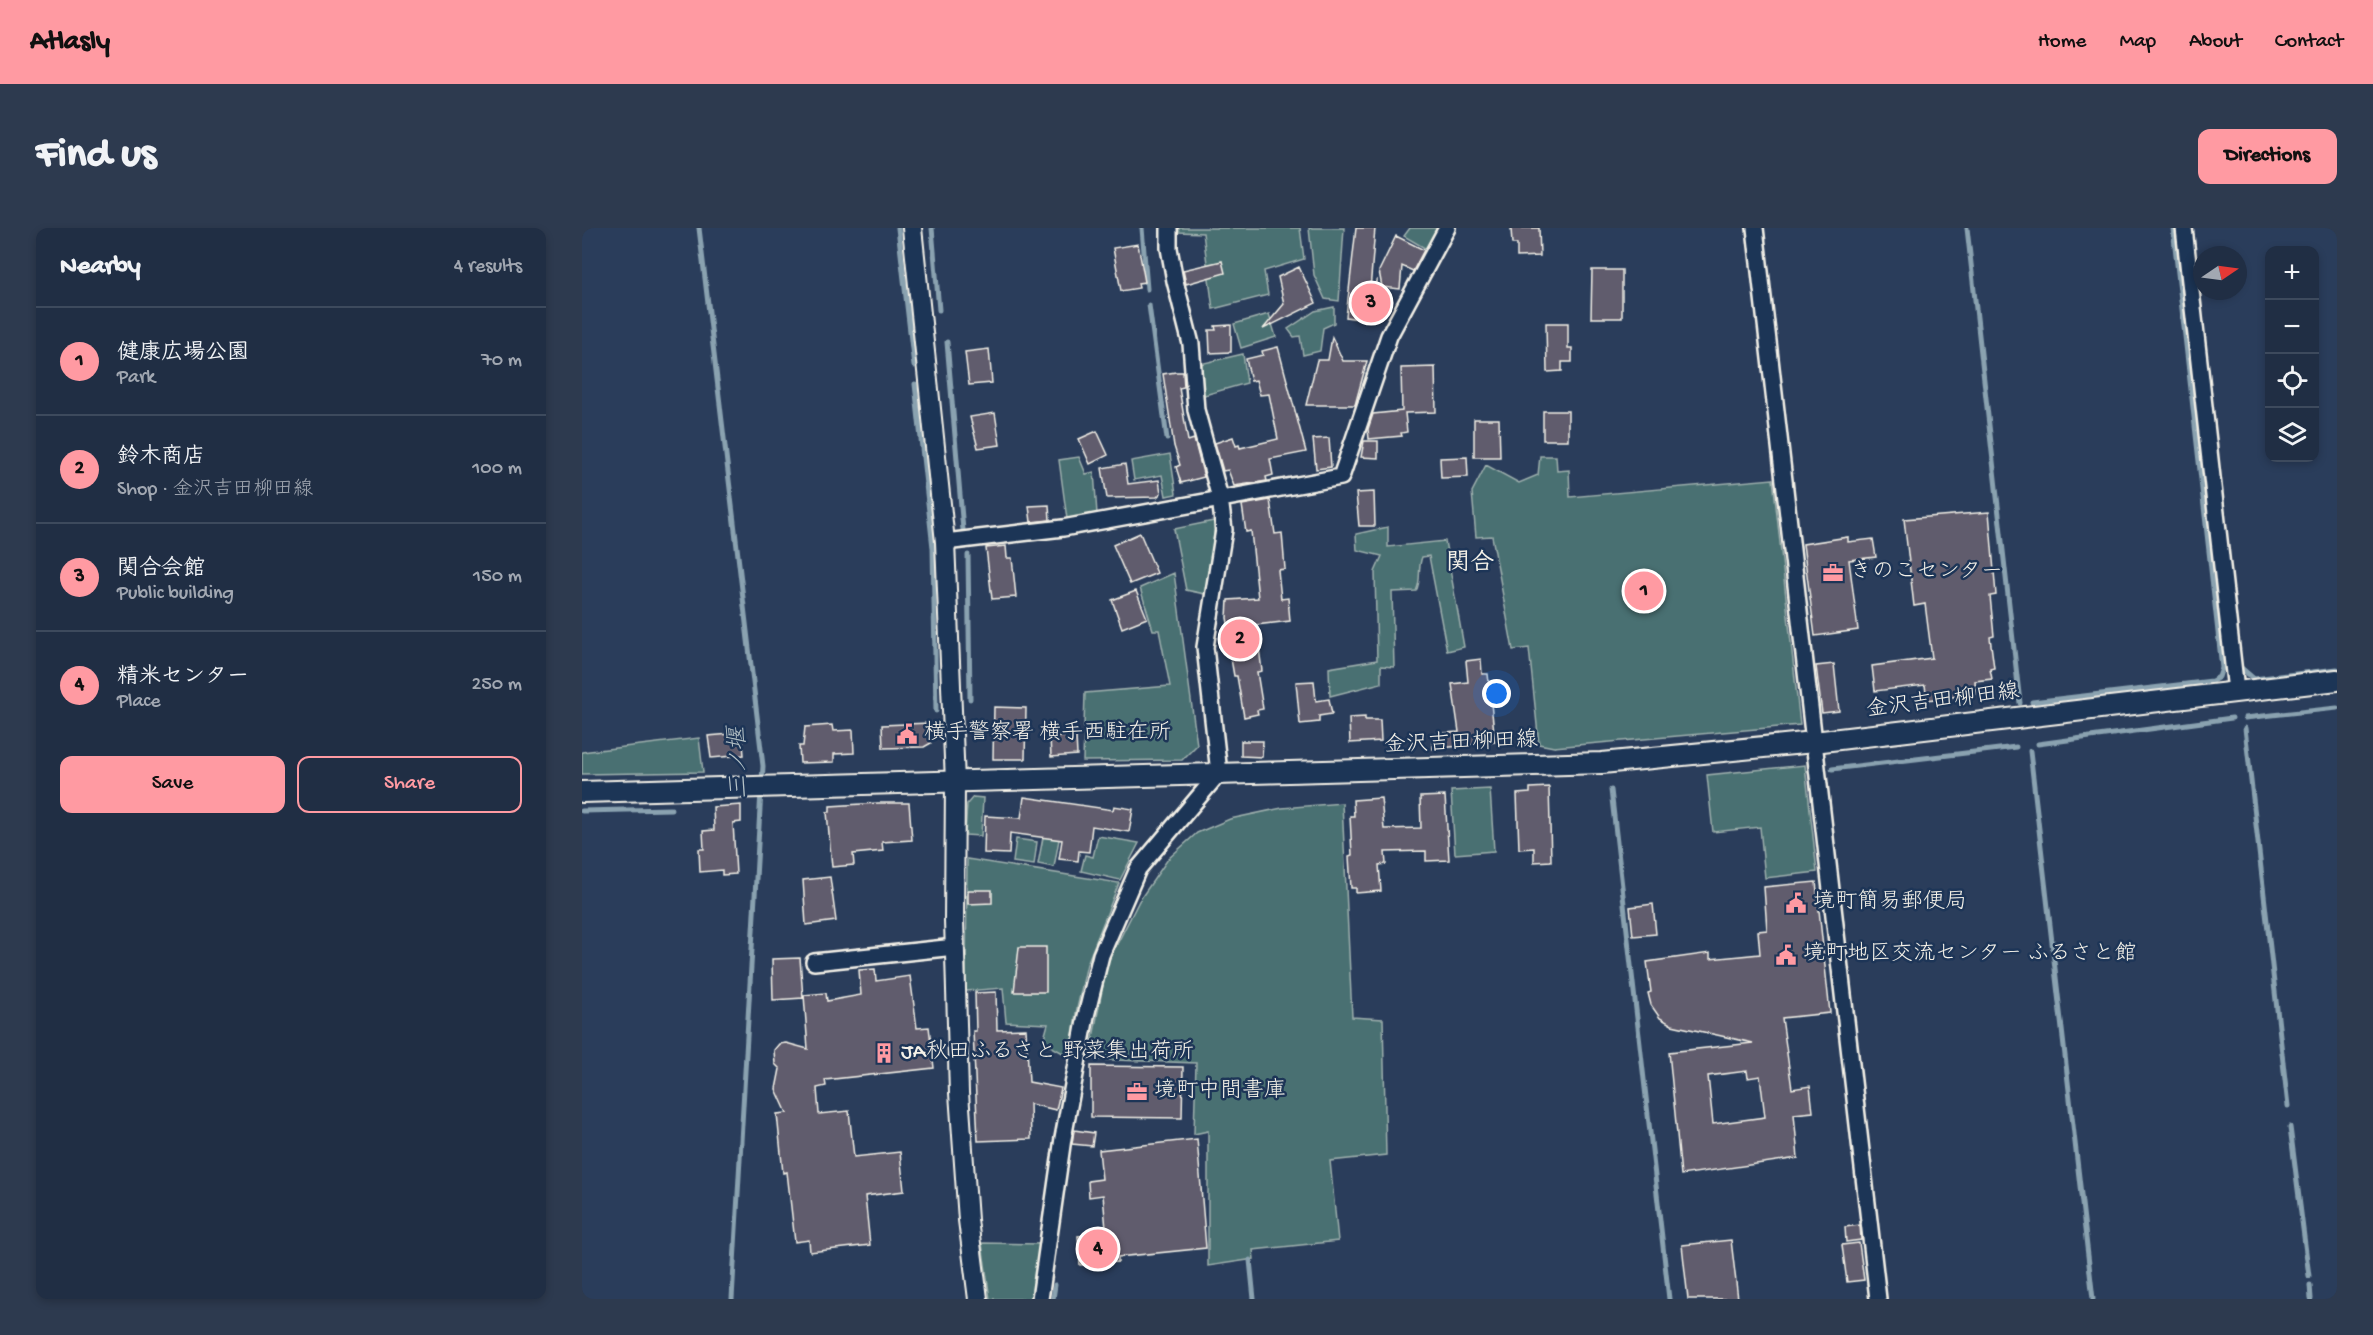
<!DOCTYPE html>
<html lang="en">
<head>
<meta charset="utf-8">
<style>
	:root { --surface:#202e44; --page:#2d3a4f; --text:#f1f3f6; --muted:#a2a8b2; --line:#3d4a5d; --accent:#ff9aa2 }
	body { margin:0; font-family:"Gochi Hand","Klee One",sans-serif; background:var(--page); color:var(--text) }
	.controls { position:absolute; right:18px; top:18px; display:grid; overflow:hidden; border-radius:12px; box-shadow:0 3px 9px #0003 }
	.controls button { width:54px; height:54px; display:grid; place-items:center; padding:0; border:0; border-bottom:2px solid var(--line); background:var(--surface); color:var(--text); font:30px sans-serif }
	.compass { position:absolute; left:1611px; top:18px; width:54px; height:54px; border-radius:50%; background:var(--surface); box-shadow:0 3px 9px #0003; rotate:77deg }
	.you { position:absolute; left:915px; top:466px; width:21px; height:21px; margin:-15px; border:4px solid #fff; border-radius:50%; background:#1a73e8; box-shadow:0 0 0 9px #1a73e833 }
	.badge { display:grid; place-items:center; width:39px; height:39px; border-radius:50%; background:var(--accent); color:#111; font-size:20px; font-weight:700 }
	.pin { position:absolute; translate:-50% -50%; border:3px solid #fff; box-shadow:0 2px 6px #0006 }
	.list { margin:0; padding:0; list-style:none }
	h2 { display:flex; justify-content:space-between; align-items:center; height:78px; margin:0; padding:0 24px; font-size:26px }
	h2 small { font-size:20px; font-weight:400; color:var(--muted) }
	.list li { display:grid; grid-template-columns:39px 1fr auto; gap:18px; align-items:center; box-sizing:border-box; height:108px; padding:0 24px; border-top:2px solid var(--line) }
	.list b { display:block; font-size:22px; white-space:nowrap }
	.list p { margin:0; font-size:20px; white-space:nowrap; color:var(--muted) }
	.list em { font-size:20px; font-style:normal; color:var(--muted) }
	.actions { display:flex; gap:12px; padding:18px 24px }
	.actions a { flex:1; padding:14px 0; border:2px solid var(--accent); border-radius:12px; text-align:center; font-size:21px; color:var(--accent) }
	.actions .main { background:var(--accent); color:#111 }
	.icon { flex:none; width:33px; height:33px; fill:none; stroke:currentColor; stroke-width:2; stroke-linecap:round; stroke-linejoin:round }
	.map { position:relative; flex:none; width:1755px; height:1071px; overflow:hidden; border-radius:12px }
	header { display:flex; align-items:center; gap:36px; box-sizing:border-box; height:84px; padding:0 30px; background:var(--accent); color:#111 }
	header strong { font-size:28px }
	nav { display:flex; gap:33px; margin-inline-start:auto; font-size:21px }
	.intro { display:flex; align-items:center; justify-content:space-between; box-sizing:border-box; height:144px; padding:0 36px }
	h1 { margin:0; font-size:42px }
	.button { padding:15px 27px; border-radius:12px; background:var(--accent); color:#111; font-size:21px; font-weight:700 }
	main { display:flex; gap:36px; padding:0 36px }
	aside { flex:1; background:var(--surface); border-radius:12px; box-shadow:0 3px 9px #0003 }
	.map>svg:first-child { display:block }
	.green { fill:#486f72; stroke:#9eb0ad; stroke-width:1.5 }
	.lines { fill:none; stroke-linecap:round; stroke-linejoin:round }
	.stream { stroke:#8aa2b0; stroke-width:5 }
	.building { fill:#605c6d; stroke:#f4f1e8; stroke-width:1.5; fill-rule:evenodd }
	.minor-casing { stroke:#f4f1e8; stroke-width:20 }
	.tertiary-casing { stroke:#f4f1e8; stroke-width:22 }
	.secondary-casing { stroke:#f4f1e8; stroke-width:24 }
	.minor { stroke:#1d3557; stroke-width:15 }
	.tertiary { stroke:#1d3557; stroke-width:18 }
	.secondary { stroke:#1d3557; stroke-width:20 }
	.labels { text-anchor:middle; dominant-baseline:central; stroke-width:5; stroke-linejoin:round; paint-order:stroke }
	.poi-label { font-size:22px; fill:#f4f1e8; stroke:#1d3557; text-anchor:start }
	.street-label { font-size:22px; fill:#f4f1e8; stroke:#1d3557 }
	.neighbourhood-label { font-size:24px; font-weight:bold; fill:#f4f1e8; stroke:#1d3557 }
	.water-label { font-size:24px; font-style:italic; fill:#b6c3c7; stroke:#1d3557 }
</style>
</head>
<body>
<header>
<strong>Atlasly</strong>
<nav><a>Home</a><a>Map</a><a>About</a><a>Contact</a></nav>
</header>
<div class="intro"><h1>Find us</h1><a class="button">Directions</a></div>
<main>
<aside>
<h2>Nearby<small>4 results</small></h2>
<ul class="list">
<li><span class="badge">1</span><div><b>健康広場公園</b><p>Park</p></div><em>70 m</em></li>
<li><span class="badge">2</span><div><b>鈴木商店</b><p>Shop · 金沢吉田柳田線</p></div><em>100 m</em></li>
<li><span class="badge">3</span><div><b>関合会館</b><p>Public building</p></div><em>150 m</em></li>
<li><span class="badge">4</span><div><b>精米センター</b><p>Place</p></div><em>250 m</em></li>
</ul>
<div class="actions"><a class="main">Save</a><a>Share</a></div>
</aside>
<div class="map">
<svg width="1755" height="1071" viewBox="0 0 1755 1071">
	<rect width="100%" height="100%" fill="#2a3d5b"/>
	<filter id="ink" filterUnits="userSpaceOnUse"><feTurbulence type="fractalNoise" baseFrequency=".0167" numOctaves="2"/><feDisplacementMap in="SourceGraphic" scale="12" xChannelSelector="R" yChannelSelector="G"/><feConvolveMatrix kernelMatrix="1 2 1 2 8 2 1 2 1" color-interpolation-filters="sRGB"/></filter>
	<g filter="url(#ink)">
		<path class="green" d="M597 0H718L722 31 682 43 686 67 631 81 621 5 597 4Z
			M727 0H762L757 73 743 71 732 47Z
			M828 0H856L846 22 822 8Z
			M752 79V95L741 100 738 123 721 127 718 108 712 109 706 101 733 83Z
			M687 86 694 109 659 120 652 96Z
			M661 126 665 155 619 168 618 136Z
			M588 226 594 266 584 268 580 247 552 252 549 233Z
			M958 228H974L975 243 987 242 988 269 1191 251 1218 497 972 519 957 516 947 420 931 422 910 308 894 309 890 264 904 237 937 255 956 247Z
			M497 229 504 246 512 244 515 286 485 291 477 232Z
			M632 293V317L623 366 604 362 592 301Z
			M806 299V319L863 313 882 419 865 423 847 328 840 329C835 341 840 352 834 363L810 364 812 439 799 438V455L748 468 747 440 795 432 793 344 800 328 775 322 774 306Z
			M592 345 615 517 600 532 501 533 503 465 588 458 577 402H571L558 360Z
			M117 510 121 544 0 546V524Z
			M1223 537 1235 644 1183 650 1178 599 1131 604 1125 547Z
			M908 561 912 623 873 626 869 563Z
			M391 569 401 570 399 608 383 607 385 576Z
			M760 575 770 789 801 791 804 927 748 933 756 1013 671 1022 672 1031 626 1038V903L612 906 614 835 507 831 525 736 557 673 586 631 615 605 648 591 700 580Z
			M462 604 478 606 472 639 456 636Z
			M516 608 557 615 538 652 499 643 503 627 511 629Z
			M434 611 455 614 452 637 431 634Z
			M385 631 537 655 505 736 494 785 488 829 461 814 466 796 424 794 421 760 384 763Z
			M400 1015 459 1016 450 1071H408Z"/>
		<g class="lines">
			<path class="stream" d="M117 0 181 538 180 554
				M316 0 332 138
				M350 0 357 82
				M560 0 565 61
				M1385 0 1438 475
				M567 77 585 211
				M365 114 381 302
				M333 156 351 320 354 483
				M386 327 388 471
				M1657 435V438L1672 451 1755 441
				M1450 474 1630 453 1637 449 1640 440 1591 0
				M1663 490 1755 480
				M1663 500 1706 878
				M1456 516 1650 490
				M1448 523 1511 1071
				M1250 541 1434 519
				M1029 562 1087 1071
				M0 583 89 581
				M1708 899 1727 1048
				M668 1032 672 1071
				M1728 1057 1729 1071
				M150 1071 179 563
				M471 1071 473 1057"/>
		</g>
		<path class="building" d="M774 0H793L788 62 795 53 790 93 764 89Z
			M929 0H957L958 28 935 29V16H930Z
			M814 8 842 22 831 43 820 38 818 61 800 59 797 43Z
			M556 16 563 54 556 55 557 60 539 63 531 20Z
			M640 33 643 45 604 56 601 42Z
			M717 39 734 75 681 101 702 76 696 49Z
			M1010 42H1040V90H1009Z
			M964 95H986V120H990V134H980V143L965 144Z
			M649 97V124L628 125 627 102H634L633 98Z
			M750 109 761 133H785L773 177H724L735 132H746Z
			M696 119 724 224 688 231 691 247 684 249 685 253 652 258 646 242 641 243 633 215 651 209 654 218 657 217 658 220 696 211 687 166 678 167 674 152 669 153 664 131 681 127 680 123Z
			M407 121 410 155 387 157 383 124Z
			M853 139 854 184 823 185 825 204 819 205 820 208 787 211 786 201 791 186 820 183 819 140Z
			M594 144H601L602 159 597 160 606 213 612 211 622 249 599 255 594 239 598 237 592 218 581 146Z
			M961 183H986V212H961Z
			M413 185 418 217 396 220 388 189Z
			M892 191H917L918 229H892Z
			M515 203 526 227 508 236 497 211Z
			M747 210 749 239 734 241 731 211Z
			M782 213H796V230L779 229Z
			M885 229 886 249 859 250 858 230Z
			M543 236 546 256 577 252 579 265 575 269 525 270 520 240Z
			M792 264 793 298H777L774 265Z
			M688 272 693 306 700 305 703 341 696 342 699 371 706 370 708 393 674 397 680 443 675 444 681 481 675 482 676 486 662 489 655 448H652L648 425 652 424 645 390 646 372 676 370 669 303 664 304 660 277Z
			M467 277 468 292 449 294 447 278Z
			M1407 284 1414 367 1408 368 1412 408 1408 409 1412 440 1408 441 1410 451 1393 453 1394 466 1345 472 1343 457 1293 463 1290 438 1350 430 1343 376 1332 378 1322 291Z
			M558 305 575 345 548 356 531 317Z
			M1266 309V314L1291 311 1294 329 1267 332 1276 402 1233 408 1221 316Z
			M424 318 425 330H430L434 369 410 371 404 320Z
			M554 363 565 390 540 400 530 372Z
			M899 431 900 446H906L913 514 851 521 850 506 877 504 870 456 886 454 884 433Z
			M1252 436 1257 483 1240 485 1234 438Z
			M732 453 734 473 747 471 750 486 737 488V494L718 496 714 454Z
			M412 479 444 480 443 531H411Z
			M783 489V492H798L799 513 768 515 767 490Z
			M348 495 349 515 342 519 301 520 300 497Z
			M250 497 251 503 271 502 272 525 252 526V534L218 535 217 518H221L223 499Z
			M160 505 162 527 129 530 126 508Z
			M494 508 495 527 469 529 468 509Z
			M659 513H681L680 529 659 528Z
			M967 559 969 633 952 634V620L937 621 935 566 948 565V560Z
			M863 568 867 632 844 633V623L803 624 804 636 797 637 799 663 774 665V660H769L767 628 770 627 768 588H772L771 572 799 570 802 601 839 600 838 569Z
			M442 569 531 582 532 578 551 581 547 604 510 598 507 624 497 623 496 633 477 631 480 612 428 605 427 626 402 625 403 588 439 590Z
			M296 575H327L330 612 300 614 301 623 271 626 272 637 250 639 245 584H248V578Z
			M159 577V594L151 595 154 646 140 647V642L118 644 117 621H122L121 603 132 602 131 579Z
			M248 649 254 693 224 697 221 652Z
			M1234 654 1248 785 1200 790 1210 861 1228 858 1231 884 1212 886 1216 930 1099 947 1087 824 1171 815 1090 797 1078 790 1069 777 1066 765 1069 764 1065 734 1128 725V731L1178 726 1176 703 1185 702 1182 659ZM1165 843 1166 850 1178 848 1183 889 1131 896 1126 848Z
			M386 662H410V675L386 676Z
			M1071 676 1074 706 1051 708 1048 679Z
			M437 719H464V764H432Z
			M218 730 221 770 191 772 190 731Z
			M293 741 294 753 328 748 335 800 347 799 352 840 243 852 244 858 235 860 237 886 267 883 272 929 318 924 322 963 283 968 288 1017 228 1024 227 1012 213 1014 205 944 201 945 195 886 205 885 194 861 198 841 193 836 192 822 197 816 204 815 226 821 222 767 244 765 245 773 279 767 277 742Z
			M414 764 415 802 444 801 447 854 479 860 474 882 448 876 449 911 396 913 391 803H394L393 765Z
			M509 838 601 839 600 890 509 889Z
			M492 902 512 905 510 918 490 916Z
			M615 911 624 1020 536 1029V1034L498 1037 496 1008 510 1007V1003L524 1001 521 967 507 969 506 953 520 951 517 922Z
			M1278 997 1279 1012 1264 1014 1263 999Z
			M1149 1012 1156 1071H1106L1100 1017Z
			M1277 1015 1282 1052 1265 1054 1260 1017Z"/>
		<g class="lines">
			<g class="minor-casing">
				<path id="minor" d="M1173 0 1296 1071
					M1602 0 1654 463
					M363 314 481 300 759 249 807 108 865 0
					M232 734 373 719
					M458 1071 481 910 504 788 519 727 556 641 637 545 623 419 642 302 638 270 614 182 609 116 593 53 587 20V0"/>
			</g>
			<g class="tertiary-casing">
				<path id="tertiary" d="M330 0 363 314 373 554 372 692 377 865 386 992 396 1071"/>
			</g>
			<g class="secondary-casing">
				<path id="secondary" d="M0 564 1020 535 1232 514 1755 452"/>
			</g>
			<use href="#minor" class="minor"/>
			<use href="#tertiary" class="tertiary"/>
			<use href="#secondary" class="secondary"/>
		</g>
	</g>
	<defs>
		<g id="office-bare" transform="scale(1.62)"><path d="M-6-3h4V-5.5h4V-3h4V5H-6ZM-1-4.5V-3h2v-1.5ZM-6 0V1H6V0Z" fill="#ff9aa2" stroke="#1d3557" stroke-width="2.5" paint-order="stroke"/></g>
		<g id="civic-bare" transform="scale(1.62)"><path d="M-.6-6.5H3V-4.5H.6V-3L4-1V1h2V6H-6V1h2V-1L-.6-3ZM-1.2 2.5V6h2.4V2.5Z" fill="#ff9aa2" stroke="#1d3557" stroke-width="2.5" paint-order="stroke"/></g>
		<g id="building-bare" transform="scale(1.62)"><path d="M-4-6H4V6H1V3H-1V6H-4ZM-2.5-4.3h1.7v1.8h-1.7ZM.8-4.3h1.7v1.8H.8ZM-2.5-1h1.7V.8h-1.7ZM.8-1h1.7V.8H.8Z" fill="#ff9aa2" stroke="#1d3557" stroke-width="2.5" paint-order="stroke"/></g>
	</defs>
	<g fill-rule="evenodd">
		<use href="#office-bare" x="1251" y="345"/>
		<use href="#civic-bare" x="325" y="506"/>
		<use href="#civic-bare" x="1214" y="675"/>
		<use href="#civic-bare" x="1204" y="727"/>
		<use href="#building-bare" x="302" y="825"/>
		<use href="#office-bare" x="555" y="864"/>
	</g>
	<g class="labels">
		<g class="poi-label">
			<text x="1268" y="345">きのこセンター</text>
			<text x="342" y="506">横手警察署 横手西駐在所</text>
			<text x="1231" y="675">境町簡易郵便局</text>
			<text x="1221" y="727">境町地区交流センター ふるさと館</text>
			<text x="319" y="825">JA秋田ふるさと 野菜集出荷所</text>
			<text x="572" y="864">境町中間書庫</text>
		</g>
		<g class="street-label">
			<text transform="translate(1361 474) rotate(-7)">金沢吉田柳田線</text>
			<text transform="translate(879 516) rotate(-2)">金沢吉田柳田線</text>
		</g>
		<g class="neighbourhood-label">
			<text x="888" y="336">関合</text>
		</g>
		<g class="water-label">
			<text transform="translate(158 535) rotate(-92)">三ノ堰</text>
		</g>
	</g>
</svg>
<div class="controls">
<button>+</button>
<button>−</button>
<button><svg class="icon" aria-label="locate" viewBox="0 0 24 24"><circle cx="12" cy="12" r="6"/><path d="M12 2v4M12 18v4M2 12h4M18 12h4"/></svg></button>
<button><svg class="icon" aria-label="layers" viewBox="0 0 24 24"><path d="M12 4l9 5-9 5-9-5zM3 14l9 5 9-5"/></svg></button>
</div>
<svg class="compass" viewBox="-18 -18 36 36"><path d="M0-13l5 13h-10z" fill="#e53935"/><path d="M0 13l5-13h-10z" fill="#a2a8b2"/></svg>
<div class="you"></div>
<div class="pin badge" style="left:1062px;top:363px">1</div>
<div class="pin badge" style="left:658px;top:411px">2</div>
<div class="pin badge" style="left:789px;top:75px">3</div>
<div class="pin badge" style="left:516px;top:1021px">4</div>
</div>
</main>
</body>
</html>
